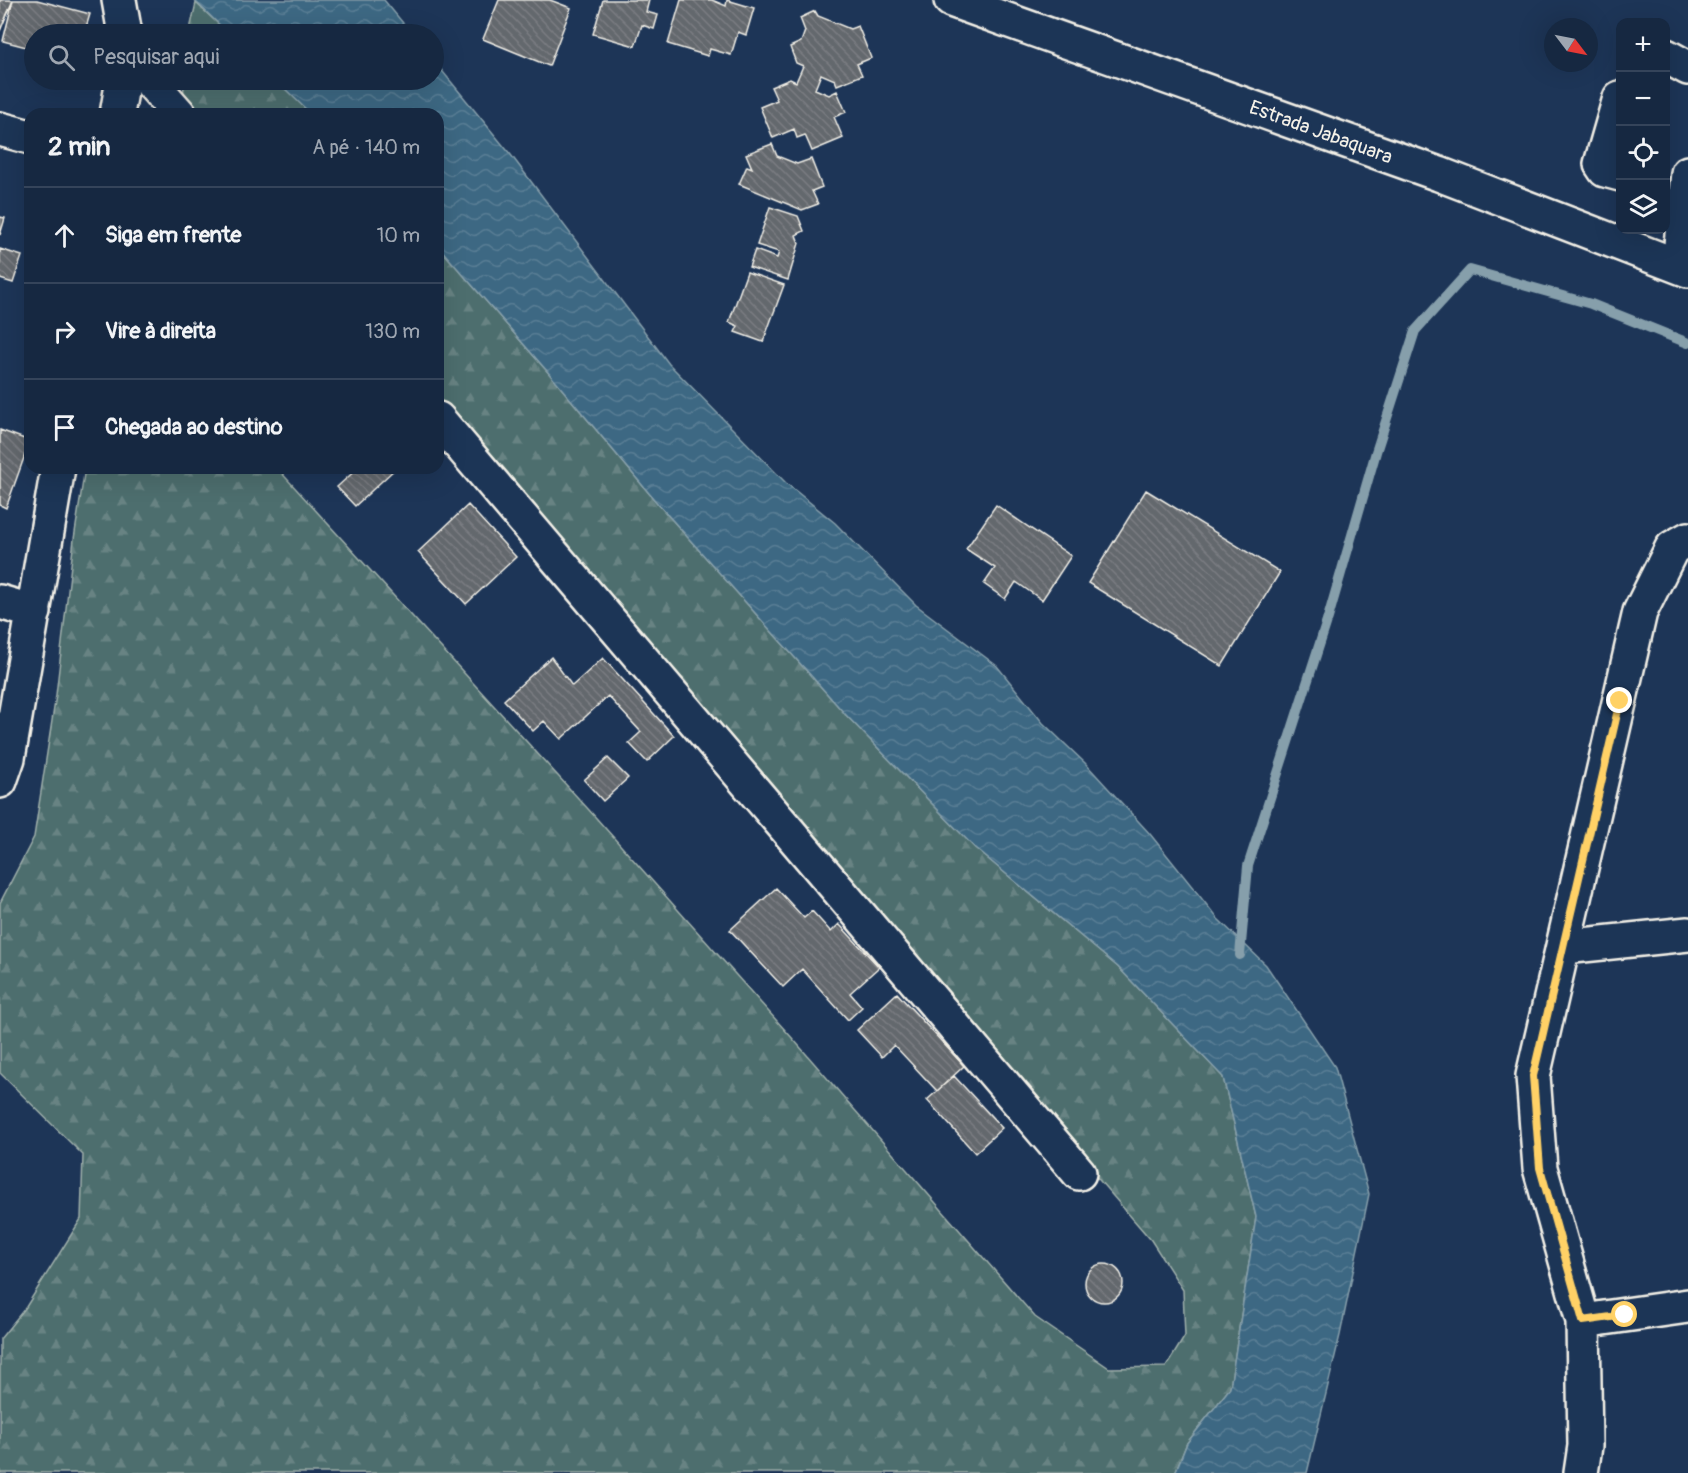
<!DOCTYPE html>
<html lang="pt">
<head>
<meta charset="utf-8">
<style>
	:root { --surface:#162841; --page:#23344c; --text:#f1f3f6; --muted:#9ea6b1; --line:#35445a }
	body { margin:0; font-family:Pangolin,sans-serif; background:var(--page); color:var(--text) }
	.controls { position:absolute; right:18px; top:18px; display:grid; overflow:hidden; border-radius:12px; box-shadow:0 6px 24px #0002 }
	.controls button { width:54px; height:54px; display:grid; place-items:center; padding:0; border:0; border-bottom:2px solid var(--line); background:var(--surface); color:var(--text); font:30px sans-serif }
	.compass { position:absolute; left:1544px; top:18px; width:54px; height:54px; border-radius:50%; background:var(--surface); box-shadow:0 6px 24px #0002; rotate:122deg }
	.stop { position:absolute; width:18px; height:18px; margin:-14px; border:4px solid #ffd166; border-radius:50%; background:#fff }
	.stop.end { background:#ffd166; border-color:#fff; box-shadow:0 2px 6px #0008 }
	.list { margin:0; padding:0; list-style:none }
	h2 { display:flex; justify-content:space-between; align-items:center; height:78px; margin:0; padding:0 24px; font-size:26px }
	h2 small { font-size:20px; font-weight:400; color:var(--muted) }
	.list li { display:grid; grid-template-columns:39px 1fr auto; gap:18px; align-items:center; box-sizing:border-box; height:96px; padding:0 24px; border-top:2px solid var(--line) }
	.list b { display:block; font-size:22px; white-space:nowrap }
	.list em { font-size:20px; font-style:normal; color:var(--muted) }
	.icon { flex:none; width:33px; height:33px; fill:none; stroke:currentColor; stroke-width:2; stroke-linecap:round; stroke-linejoin:round }
	.map { position:relative; flex:none; width:1688px; height:1473px; overflow:hidden }
	.search { position:absolute; background:var(--surface); box-shadow:0 6px 24px #0002; left:24px; top:24px; width:420px; height:66px; display:flex; align-items:center; gap:15px; box-sizing:border-box; padding:0 21px; border-radius:33px; color:var(--muted); font-size:22px }
	.panel { position:absolute; background:var(--surface); box-shadow:0 6px 24px #0002; left:24px; top:108px; width:420px; height:366px; border-radius:18px }
	.map>svg:first-child { display:block }
	.forest { fill:url(#forest-firs); stroke:#a0b0ab; stroke-width:1.5 }
	.water { fill:url(#water-waves); stroke:#869fab; stroke-width:1.5 }
	.lines { fill:none; stroke-linecap:round; stroke-linejoin:round }
	.stream { stroke:#869fab; stroke-width:10 }
	.building { fill:url(#building-back-hatch); stroke:#f4f1e8; stroke-width:1.5 }
	.minor-casing { stroke:#f4f1e8; stroke-width:38 }
	.minor { stroke:#1d3557; stroke-width:33 }
	.route { stroke:#ffd166; stroke-width:8 }
	.labels { text-anchor:middle; dominant-baseline:central; stroke-width:4.5; stroke-linejoin:round; paint-order:stroke }
	.street-label { font-size:20px; fill:#f4f1e8; stroke:#1d3557 }
</style>
</head>
<body>
<div class="map">
<svg width="1688" height="1473" viewBox="0 0 1688 1473">
	<defs>
		<pattern id="forest-firs" width="22" height="20" patternUnits="userSpaceOnUse" patternTransform="scale(1.5)"><rect width="22" height="20" fill="#4d6e6e"/><path d="M5 1l3.5 6h-7zM16 11l3.5 6h-7z" fill="#678383"/></pattern>
		<pattern id="water-waves" width="16" height="10" patternUnits="userSpaceOnUse" patternTransform="scale(1.5)"><rect width="16" height="10" fill="#3d6883"/><path d="M0 5q4-4 8 0t8 0" fill="none" stroke="#5a7e95"/></pattern>
		<pattern id="building-back-hatch" width="6" height="6" patternUnits="userSpaceOnUse" patternTransform="scale(1.5)"><rect width="6" height="6" fill="#63676d"/><path d="M-1 5l2 2M0 0l6 6M5-1l2 2" fill="none" stroke="#7a7d82"/></pattern>
	</defs>
	<rect width="100%" height="100%" fill="#1d3557"/>
	<filter id="ink" filterUnits="userSpaceOnUse"><feTurbulence type="fractalNoise" baseFrequency=".0167" numOctaves="2"/><feDisplacementMap in="SourceGraphic" scale="12" xChannelSelector="R" yChannelSelector="G"/><feConvolveMatrix kernelMatrix="1 2 1 2 8 2 1 2 1" color-interpolation-filters="sRGB"/></filter>
	<g filter="url(#ink)">
		<path class="forest" d="M196 3 229 34H189Z
			M184 80H276L311 114H183Z
			M438 246 547 371 658 504 846 715 975 848 1118 967 1223 1077 1256 1217 1230 1388 1187 1443 1175 1473H0V1339L26 1307 81 1219 83 1155 0 1073V903L34 837 56 695 74 539 85 468H277L589 810 793 1039 1035 1317 1109 1368 1166 1367 1185 1336 1183 1290 1151 1240 807 842 438 435Z"/>
		<path class="water" d="M194 0H384L412 34H229Z
			M434 61 511 155 669 364 786 483 835 523 916 605 997 666 1043 723 1085 763 1150 834 1218 919 1266 965 1335 1067 1369 1194 1340 1335 1307 1473H1175L1187 1443 1230 1388 1256 1217 1223 1077 1118 967 975 848 846 715 658 504 547 371 438 246V114H311L276 80H434Z"/>
		<g class="lines">
			<path class="stream" d="M1240 955 1248 866 1328 618 1376 452 1415 331 1470 270 1591 304 1688 343"/>
		</g>
		<path class="building" d="M0 0H13L0 31Z
			M13 0H37L90 14 84 34H34V49L3 41Z
			M499 0H550L571 8 549 66 483 39Z
			M603 0H649L646 12 658 15 654 29 642 25 635 46 593 34Z
			M681 0H712L726 6 727 0 754 8 746 35 738 32 731 55 710 49 708 56 668 44Z
			M815 11 818 16 850 29 858 26 871 58 857 64 862 75 837 85 835 80 821 74 815 89 829 95 837 91 846 112 834 117 843 138 812 151 805 135 797 138 794 129 773 138 760 107 777 100 771 87 790 79 796 82 803 66 796 63 790 47 801 42 805 31 800 18Z
			M772 144 777 156 797 164 811 159 822 187 812 191 818 204 802 210 739 184 747 166 752 168 746 154Z
			M770 207 798 216 804 231 796 235 799 243 788 280 749 267 755 250 777 258 779 252 757 245Z
			M0 217 5 218 0 235Z
			M0 249 22 256 13 283 0 279Z
			M747 272 784 285 763 342 735 332 738 326 729 322Z
			M0 430 30 441 6 508 0 505Z
			M358 468H396L355 506 337 487Z
			M1146 490 1280 572 1222 666 1088 583Z
			M468 505 516 557 466 604 418 552Z
			M996 505 1071 556 1042 600 1016 582 1005 599 984 584 995 568 966 549Z
			M551 657 572 686 603 658 674 736 647 762 629 743 641 732 608 696 561 739 544 721 533 731 504 700Z
			M608 758 628 778 603 801 584 780Z
			M776 888 804 918 812 911 831 932 839 924 879 967 850 993 862 1007 848 1020 802 969 783 987 730 930Z
			M897 993 964 1066 937 1091 894 1045 882 1057 857 1030Z
			M954 1076 1002 1128 975 1153 927 1100Z
			M1085 1283a19 19 0 1 1 38 0a19 19 0 1 1-38 0Z"/>
		<g class="lines">
			<g class="minor-casing">
				<path id="minor" d="M119 0 125 34
					M951 0 1439 174 1688 270
					M1666 56 1688 68
					M149 80 179 114
					M1620 98 1601 164 1605 170 1620 174
					M117 114 123 80
					M0 129 30 137
					M1679 266 1688 173
					M438 419 1079 1173
					M0 602 34 612
					M0 781 8 758 58 468
					M1564 947 1688 934
					M1583 1321 1688 1306
					M1581 1473 1585 1446 1583 1321 1540 1168 1533 1076 1640 612 1672 548 1688 539"/>
			</g>
			<use href="#minor" class="minor"/>
		</g>
	</g>
	<g class="lines" filter="url(#ink)">
		<path class="route" d="M1620 701 1533 1076 1540 1168 1583 1321 1625 1315"/>
	</g>
	<g class="labels">
		<g class="street-label">
			<text transform="translate(1321 132) rotate(20)">Estrada Jabaquara</text>
		</g>
	</g>
</svg>
<div class="controls">
<button>+</button>
<button>−</button>
<button><svg class="icon" aria-label="locate" viewBox="0 0 24 24"><circle cx="12" cy="12" r="6"/><path d="M12 2v4M12 18v4M2 12h4M18 12h4"/></svg></button>
<button><svg class="icon" aria-label="layers" viewBox="0 0 24 24"><path d="M12 4l9 5-9 5-9-5zM3 14l9 5 9-5"/></svg></button>
</div>
<svg class="compass" viewBox="-18 -18 36 36"><path d="M0-13l5 13h-10z" fill="#e53935"/><path d="M0 13l5-13h-10z" fill="#9ea6b1"/></svg>
<div class="stop" style="left:1625px;top:1315px"></div>
<div class="stop end" style="left:1620px;top:701px"></div>
<div class="search"><svg class="icon" aria-label="search" viewBox="0 0 24 24"><circle cx="10" cy="10" r="6"/><path d="M15 15l6 6"/></svg>Pesquisar aqui</div>
<section class="panel">
<h2>2 min<small>A pé · 140 m</small></h2>
<ul class="list">
<li><svg class="icon" aria-label="ahead" viewBox="0 0 24 24"><path d="M12 20V5M6 11l6-6 6 6"/></svg><div><b>Siga em frente</b></div><em>10 m</em></li>
<li><svg class="icon" aria-label="right" viewBox="0 0 24 24"><path d="M7 20v-9h11M14 6l5 5-5 5"/></svg><div><b>Vire à direita</b></div><em>130 m</em></li>
<li><svg class="icon" aria-label="arrive" viewBox="0 0 24 24"><path d="M6 21V4h12l-3 4 3 4H6"/></svg><div><b>Chegada ao destino</b></div></li>
</ul>
</section>
</div>
</body>
</html>
